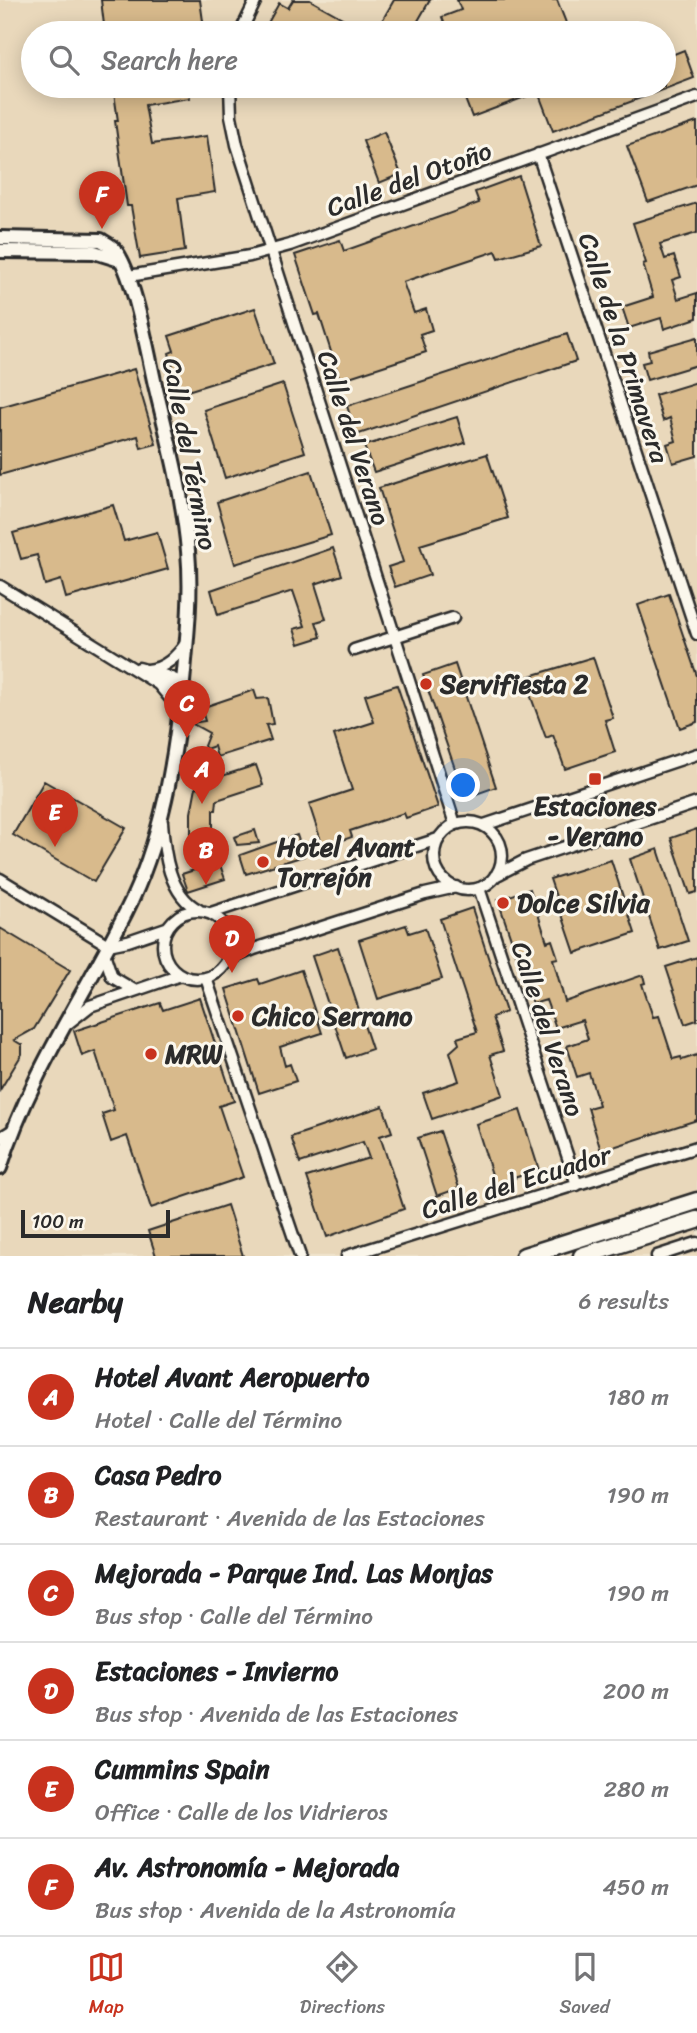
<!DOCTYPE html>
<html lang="en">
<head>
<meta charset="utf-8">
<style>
	:root { --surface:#fff; --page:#f2f2f2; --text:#202124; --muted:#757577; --line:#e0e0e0; --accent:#c8321e }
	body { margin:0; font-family:Sriracha,sans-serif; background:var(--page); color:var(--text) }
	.scale { position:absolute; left:21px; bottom:18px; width:149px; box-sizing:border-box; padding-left:7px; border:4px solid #2b2b2b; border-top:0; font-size:19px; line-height:24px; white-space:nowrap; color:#2b2b2b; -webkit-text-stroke:5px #fbf7ec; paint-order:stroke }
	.you { position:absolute; left:464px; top:786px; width:24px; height:24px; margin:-18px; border:5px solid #fff; border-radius:50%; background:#1a73e8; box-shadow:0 0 0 10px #1a73e833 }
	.badge { display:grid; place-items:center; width:46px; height:46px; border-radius:50%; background:var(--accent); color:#fff; font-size:23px; font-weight:700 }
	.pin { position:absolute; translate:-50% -58px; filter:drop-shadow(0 2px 4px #0008) }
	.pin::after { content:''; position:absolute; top:37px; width:24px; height:21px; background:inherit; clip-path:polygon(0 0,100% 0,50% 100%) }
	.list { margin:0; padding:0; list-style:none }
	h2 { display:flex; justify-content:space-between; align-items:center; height:91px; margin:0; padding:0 28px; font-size:30px }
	h2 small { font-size:23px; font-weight:400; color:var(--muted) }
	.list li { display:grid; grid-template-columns:46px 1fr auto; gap:21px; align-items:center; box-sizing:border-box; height:98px; padding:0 28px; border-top:2px solid var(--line) }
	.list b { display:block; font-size:26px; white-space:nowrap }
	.list p { margin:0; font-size:23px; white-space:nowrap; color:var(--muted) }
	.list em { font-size:23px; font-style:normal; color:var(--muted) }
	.icon { flex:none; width:38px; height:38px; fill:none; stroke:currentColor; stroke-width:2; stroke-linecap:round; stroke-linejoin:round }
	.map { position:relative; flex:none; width:697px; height:1256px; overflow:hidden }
	.search { position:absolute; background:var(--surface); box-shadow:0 4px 18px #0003; left:21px; right:21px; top:21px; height:77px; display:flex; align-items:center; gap:18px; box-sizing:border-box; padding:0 24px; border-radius:38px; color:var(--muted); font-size:26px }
	.sheet { height:679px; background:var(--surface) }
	nav { display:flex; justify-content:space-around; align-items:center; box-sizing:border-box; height:98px; border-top:2px solid var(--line); background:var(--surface); font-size:19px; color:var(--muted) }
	nav a { display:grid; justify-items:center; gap:4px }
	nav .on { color:var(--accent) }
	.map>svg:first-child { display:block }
	.built { fill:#e9d8bb; fill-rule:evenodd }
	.building { fill:#d8ba8c; stroke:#2b2b2b; stroke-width:2 }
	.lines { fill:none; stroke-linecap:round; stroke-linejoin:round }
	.minor-casing { stroke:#2b2b2b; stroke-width:15 }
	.tertiary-casing { stroke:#2b2b2b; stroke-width:18 }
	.primary-casing { stroke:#2b2b2b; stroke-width:21 }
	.minor { stroke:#fbf7ec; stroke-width:10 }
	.tertiary { stroke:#fbf7ec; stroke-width:12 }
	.primary { stroke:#fbf7ec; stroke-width:16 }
	.poi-dot { fill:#c8321e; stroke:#fbf7ec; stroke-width:2.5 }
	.labels { text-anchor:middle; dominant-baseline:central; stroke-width:6; stroke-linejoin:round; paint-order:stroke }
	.street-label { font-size:26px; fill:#2b2b2b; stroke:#fbf7ec }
	.poi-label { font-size:26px; font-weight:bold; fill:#2b2b2b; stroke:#fbf7ec; text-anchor:start }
</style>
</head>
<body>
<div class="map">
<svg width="697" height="1256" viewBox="0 0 697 1256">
	<rect width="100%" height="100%" fill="#f0e5cf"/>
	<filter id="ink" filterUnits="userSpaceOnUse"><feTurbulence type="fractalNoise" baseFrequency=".0143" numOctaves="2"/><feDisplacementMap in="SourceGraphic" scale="14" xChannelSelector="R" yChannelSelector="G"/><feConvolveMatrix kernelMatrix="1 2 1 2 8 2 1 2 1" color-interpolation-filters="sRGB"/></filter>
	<g filter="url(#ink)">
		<path class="built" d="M0 0H697V1201L524 1256H0V251L108 255 101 240 0 238ZM33 33H664V86H33Z
			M697 1220V1256H582Z"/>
		<path class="building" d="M101 0H200L204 28 194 30V33H105Z
			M293 0H310L353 24 347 33H270L264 30 279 3 288 8Z
			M394 0H430L411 33H375Z
			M457 0H557L570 33H448L442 17 461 10Z
			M684 50 694 78 553 131 538 92 472 117 460 86H664V58Z
			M113 86H188L190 98 145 105 152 144 207 136 215 192 178 198 185 251 140 258 131 206H127L115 121H118Z
			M697 122V185L648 202 627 146Z
			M384 132 401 174 379 183 363 141Z
			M519 176 541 246 499 258 496 251 403 282 414 313 426 309 432 330 420 334 426 352 340 380 319 314 315 315 295 255 340 240 344 251 479 203 475 192Z
			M697 203V233L660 244 665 259 674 256 681 277 672 280 678 299 697 293V318L664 329 661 318 629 328 622 307 653 297 643 264 646 263 633 223Z
			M255 308 274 364 181 393 169 353 174 351 169 336Z
			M567 334 576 361 356 435 347 406Z
			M697 337V365L647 380 642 363 650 361 648 351Z
			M134 369 156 444 141 448 138 436 0 475V407Z
			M697 382V456L673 463 667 444 676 441 670 418 663 421 655 395Z
			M283 384 305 452 225 478 204 410Z
			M457 417 465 443 374 472 364 446Z
			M487 454 508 518 420 545 430 575 395 587 388 567 403 562 379 488Z
			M311 471 331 535 235 564 217 502Z
			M113 505 124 541 157 532 168 569 66 598 61 580 45 585 37 555 21 559 13 533Z
			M333 548 342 575 315 584 326 619 316 622 321 637 299 644 294 629 305 626 293 591 218 615 211 590Z
			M669 594 697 676V722L680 728 638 605Z
			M593 657 613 718 605 720 615 752 565 769 553 735 546 738 524 678Z
			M455 664 496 787 465 798 423 675Z
			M397 685 438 807 406 818 404 813 350 831 352 837 323 847 309 804 352 790 334 735 374 722 365 695Z
			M254 690 257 699 268 698 273 724 266 725 271 740 217 757 214 746 206 749 204 746 209 733 191 723 205 721 201 708Z
			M256 765 263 785 217 800 216 810H213V847L191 849V813L196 787 205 789 203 782Z
			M44 781 126 828 94 882 13 835Z
			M697 829V892L690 894 671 838Z
			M255 830 259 843 237 845 234 837Z
			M297 835 304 856 246 874 240 855Z
			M658 849 688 941 660 950 630 859Z
			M611 860 635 933 575 953 550 879Z
			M219 862 225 879 188 891 182 874Z
			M530 889 547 942 552 940 558 958 553 959 565 1002 643 975 645 983 642 984 653 1017 659 1016 673 1059 681 1057 682 1060 697 1055V1120L601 1151 588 1108 599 1105 589 1073 577 1077 567 1046 588 1039 582 1020 556 1028 546 1000 533 1004 498 900Z
			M472 908 506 1012 492 1017 503 1051 490 1055 503 1095 432 1119 423 1093 459 1081 450 1052 459 1044 457 1038 477 1032 440 919Z
			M406 925 409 933 425 928 442 979 378 999 359 940Z
			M0 928 70 970 34 1029 14 1040 22 1045V1054L0 1090Z
			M338 947 372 1049 346 1058 312 956Z
			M697 957V1020L685 1024 666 967Z
			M301 970 322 1033 280 1047 285 1066 290 1064 296 1081 259 1093 226 989 258 979 260 984Z
			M200 998 234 1101 219 1106 243 1177 151 1208 127 1136 111 1142 102 1114 114 1110 95 1051 82 1056 74 1031 160 1003 163 1010Z
			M383 1106 392 1132 380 1136 404 1209 327 1237 307 1177 369 1158 363 1142 300 1163 291 1137Z
			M520 1110 539 1170 495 1184 476 1124Z
			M440 1131 459 1188 437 1196 418 1138Z
			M227 1205 243 1256H156L148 1231Z"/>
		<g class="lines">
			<g class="minor-casing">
				<path id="minor" d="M240 33 256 0
					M230 86 231 116 237 145 455 824
					M538 154 697 634
					M129 276 250 256 290 245 697 97
					M0 586 158 684 174 687 183 684
					M354 650 453 618
					M139 668C151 672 173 676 183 684
					M147 670C165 669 177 656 187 642
					M159 685 180 710
					M162 822C164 853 169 895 199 910
					M434 856a34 34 0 1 1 68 0a34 34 0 1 1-68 0Z
					M484 825 697 754
					M495 876 526 860 697 803
					M0 879 108 945 128 941 166 928
					M479 888 577 1185
					M163 945a34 34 0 1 1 68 0a34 34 0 1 1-68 0Z
					M211 913 438 839
					M104 953 112 977 134 990
					M227 960 254 949 425 894 456 887
					M206 978 300 1256
					M67 1024 90 1006 181 975
					M0 1138 13 1130
					M347 1256 697 1147
					M657 1256 697 1243"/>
			</g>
			<g class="tertiary-casing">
				<path id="tertiary" d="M0 238 101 240C105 243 111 245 114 249 133 269 148 354 155 385 168 439 183 495 188 551 192 595 187 639 183 682 175 760 162 841 126 912 82 999 30 1074 0 1168
					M0 251 94 252 120 260"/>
			</g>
			<g class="primary-casing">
				<path id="primary" d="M524 1256 697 1201
					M582 1256 697 1220"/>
			</g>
			<use href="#minor" class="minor"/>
			<use href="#tertiary" class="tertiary"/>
			<use href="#primary" class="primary"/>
		</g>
	</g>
	<g class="poi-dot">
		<circle cx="426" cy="684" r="7"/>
		<rect x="588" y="772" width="14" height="14" rx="3.5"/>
		<circle cx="263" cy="862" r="7"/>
		<circle cx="503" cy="903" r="7"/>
		<circle cx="238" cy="1016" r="7"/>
		<circle cx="151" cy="1054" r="7"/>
	</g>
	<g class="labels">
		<g class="street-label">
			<text transform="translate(409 179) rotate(-20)">Calle del Otoño</text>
			<text transform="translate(624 348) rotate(72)">Calle de la Primavera</text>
			<text transform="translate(354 438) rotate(72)">Calle del Verano</text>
			<text transform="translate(190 454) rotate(79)">Calle del Término</text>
			<text transform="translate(548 1029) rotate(72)">Calle del Verano</text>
			<text transform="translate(516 1182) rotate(-17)">Calle del Ecuador</text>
		</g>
		<g class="poi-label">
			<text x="440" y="684">Servifiesta 2</text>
			<text x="595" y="806" text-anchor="middle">Estaciones<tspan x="595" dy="30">- Verano</tspan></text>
			<text x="277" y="847">Hotel Avant<tspan x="277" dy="30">Torrejón</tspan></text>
			<text x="517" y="903">Dolce Silvia</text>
			<text x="252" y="1016">Chico Serrano</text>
			<text x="165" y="1054">MRW</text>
		</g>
	</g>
</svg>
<div class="scale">100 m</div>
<div class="you"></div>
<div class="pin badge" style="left:202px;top:804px">A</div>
<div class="pin badge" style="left:206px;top:885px">B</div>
<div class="pin badge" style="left:187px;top:738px">C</div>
<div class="pin badge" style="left:232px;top:973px">D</div>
<div class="pin badge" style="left:55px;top:847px">E</div>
<div class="pin badge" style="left:102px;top:229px">F</div>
<div class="search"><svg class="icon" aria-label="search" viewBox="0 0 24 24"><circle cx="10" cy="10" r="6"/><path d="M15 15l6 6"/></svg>Search here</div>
</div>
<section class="sheet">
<h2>Nearby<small>6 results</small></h2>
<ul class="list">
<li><span class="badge">A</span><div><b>Hotel Avant Aeropuerto</b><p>Hotel · Calle del Término</p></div><em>180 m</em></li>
<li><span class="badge">B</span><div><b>Casa Pedro</b><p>Restaurant · Avenida de las Estaciones</p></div><em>190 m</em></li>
<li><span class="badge">C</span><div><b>Mejorada - Parque Ind. Las Monjas</b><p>Bus stop · Calle del Término</p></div><em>190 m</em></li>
<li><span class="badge">D</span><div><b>Estaciones - Invierno</b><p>Bus stop · Avenida de las Estaciones</p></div><em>200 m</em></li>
<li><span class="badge">E</span><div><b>Cummins Spain</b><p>Office · Calle de los Vidrieros</p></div><em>280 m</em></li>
<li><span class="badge">F</span><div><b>Av. Astronomía - Mejorada</b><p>Bus stop · Avenida de la Astronomía</p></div><em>450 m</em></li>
</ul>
</section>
<nav>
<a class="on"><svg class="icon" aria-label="map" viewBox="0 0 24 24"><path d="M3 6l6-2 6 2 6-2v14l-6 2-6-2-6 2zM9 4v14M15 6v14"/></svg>Map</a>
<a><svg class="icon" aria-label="directions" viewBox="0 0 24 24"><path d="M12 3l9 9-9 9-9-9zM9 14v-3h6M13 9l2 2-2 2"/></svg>Directions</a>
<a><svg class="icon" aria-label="saved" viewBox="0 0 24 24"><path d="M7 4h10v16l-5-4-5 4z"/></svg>Saved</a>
</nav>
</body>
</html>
